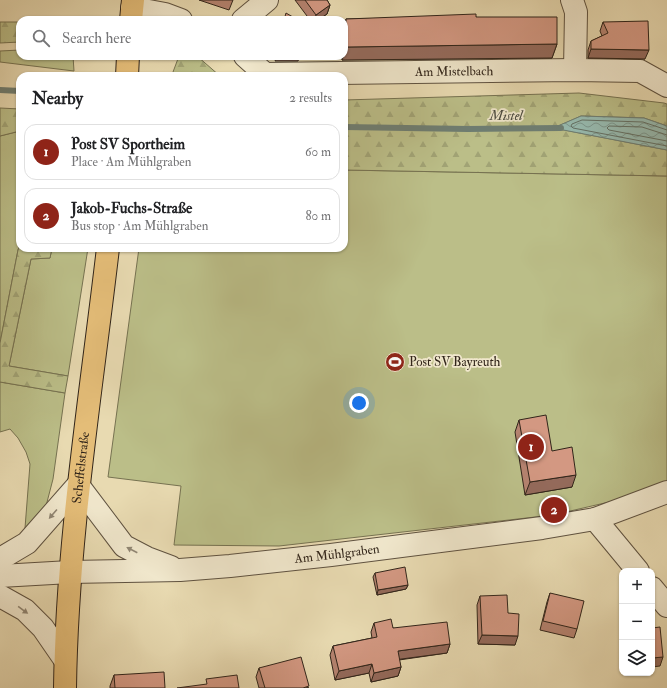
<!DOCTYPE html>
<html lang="en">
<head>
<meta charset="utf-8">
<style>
	:root { --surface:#fff; --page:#f6f6f6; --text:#202124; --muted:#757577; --line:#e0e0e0; --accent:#8f2418 }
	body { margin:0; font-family:"IM FELL Double Pica",serif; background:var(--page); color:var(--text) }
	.controls { position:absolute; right:12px; bottom:12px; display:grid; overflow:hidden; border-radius:8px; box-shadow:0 1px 3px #0004 }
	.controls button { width:36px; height:36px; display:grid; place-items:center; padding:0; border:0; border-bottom:1px solid var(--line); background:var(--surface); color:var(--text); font:20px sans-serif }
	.you { position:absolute; left:359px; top:403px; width:14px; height:14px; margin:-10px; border:3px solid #fff; border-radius:50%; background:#1a73e8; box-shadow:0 0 0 6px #1a73e833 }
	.badge { display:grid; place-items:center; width:26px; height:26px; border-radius:50%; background:var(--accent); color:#fff; font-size:13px; font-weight:700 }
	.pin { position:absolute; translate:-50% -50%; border:2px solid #fff; box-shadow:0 1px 4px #0006 }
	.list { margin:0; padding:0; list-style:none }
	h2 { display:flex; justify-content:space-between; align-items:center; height:52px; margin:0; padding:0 16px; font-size:17px }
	h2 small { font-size:13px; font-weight:400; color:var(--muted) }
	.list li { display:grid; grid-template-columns:26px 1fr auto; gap:12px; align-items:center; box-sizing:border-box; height:56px; margin:0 8px 8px; padding:0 8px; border:1px solid var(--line); border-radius:12px }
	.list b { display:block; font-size:15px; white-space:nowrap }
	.list p { margin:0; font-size:13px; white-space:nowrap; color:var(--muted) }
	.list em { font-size:13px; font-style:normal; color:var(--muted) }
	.icon { flex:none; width:22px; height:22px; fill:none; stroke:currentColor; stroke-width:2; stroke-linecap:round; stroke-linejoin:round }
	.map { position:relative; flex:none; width:667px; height:688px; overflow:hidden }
	.search { position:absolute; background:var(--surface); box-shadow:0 1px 3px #0004; left:16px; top:16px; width:332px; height:44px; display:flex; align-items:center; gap:10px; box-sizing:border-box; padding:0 14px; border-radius:12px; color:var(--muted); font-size:15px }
	.panel { position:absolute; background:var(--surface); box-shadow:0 1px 3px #0004; left:16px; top:72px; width:332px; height:180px; border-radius:12px }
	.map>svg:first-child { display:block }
	.green { fill:#bbbe88; stroke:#767251 }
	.forest { fill:url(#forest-firs); stroke:#767251 }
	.water { fill:url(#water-waves); stroke:#6e7e73 }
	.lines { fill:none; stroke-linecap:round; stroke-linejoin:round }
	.shore { stroke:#647064; stroke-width:1 }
	.stream { stroke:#6e7e73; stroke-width:6 }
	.minor-casing { stroke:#5f5240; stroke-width:24 }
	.major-casing { stroke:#31251a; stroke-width:24 }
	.minor { stroke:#f0e7cc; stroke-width:22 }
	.major { stroke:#e4bd78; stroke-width:22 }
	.wall { fill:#b58370; stroke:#31251a }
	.shaded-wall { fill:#946a5b; stroke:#31251a }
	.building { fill:#d39882; stroke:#31251a }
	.oneway { fill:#908673 }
	.labels { text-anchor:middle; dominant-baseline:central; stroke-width:3.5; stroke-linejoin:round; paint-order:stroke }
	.street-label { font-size:13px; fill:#31251a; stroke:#f0e7cc }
	.poi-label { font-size:13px; fill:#31251a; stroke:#f0e7cc; text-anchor:start }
	.water-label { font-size:14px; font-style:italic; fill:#4a4a3f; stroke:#f0e7cc }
</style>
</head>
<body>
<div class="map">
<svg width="667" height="688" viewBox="0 0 667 688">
	<defs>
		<pattern id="forest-firs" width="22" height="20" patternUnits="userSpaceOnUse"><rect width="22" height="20" fill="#bbbe88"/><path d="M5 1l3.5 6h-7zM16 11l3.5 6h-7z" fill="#a1a375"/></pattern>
		<pattern id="water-waves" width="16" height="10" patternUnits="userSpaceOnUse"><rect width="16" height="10" fill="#97baaf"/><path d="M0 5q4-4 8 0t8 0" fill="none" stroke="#7c978e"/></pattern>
	</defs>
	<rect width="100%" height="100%" fill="#e8dab1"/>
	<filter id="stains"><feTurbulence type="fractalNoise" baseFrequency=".005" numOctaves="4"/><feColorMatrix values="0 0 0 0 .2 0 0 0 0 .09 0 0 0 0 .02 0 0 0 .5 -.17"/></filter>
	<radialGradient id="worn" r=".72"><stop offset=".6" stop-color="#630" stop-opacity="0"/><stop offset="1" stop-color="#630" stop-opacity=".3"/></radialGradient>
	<path class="green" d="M20 50V56H73L74 71 0 62V51Z
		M20 131V245L18 250 0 343V136Z
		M344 170 667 176V483L622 499 553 515 279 546 174 545 181 486 108 477 139 248H344Z
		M52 248H88L68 376 9 366 31 259 50 258Z
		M0 382 65 393 53 479 46 506 35 522 25 528 30 464 26 452 18 438 10 429 0 432Z"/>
	<path class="forest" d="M0 22H20V42L0 43Z
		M179 56H197L220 76H170L173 72Z
		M579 93 664 103 667 104V126L644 118 581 116 554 128 667 150V176L344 170V100Z
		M0 108 20 109V131L0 136Z
		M20 245V248H52L50 258 31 259 9 366 68 376 65 393 0 382V343L18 250Z"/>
	<path class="water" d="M581 116 644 118 667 126V150L553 128Z"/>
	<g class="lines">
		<path class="shore" d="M667 130 643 122 582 120 572 124 571 126 573 128 667 146
			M667 135 642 127 609 126 607 128 609 130 667 141"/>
		<path class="stream" d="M0 90 20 91
			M344 127 468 129 561 128"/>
		<g class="minor-casing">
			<g id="minor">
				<path d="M572 0 576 12 575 70"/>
				<path d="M132 8 165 14 181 20"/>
				<path d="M243 20 267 0"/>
				<path id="s1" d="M245 56 265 74 575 70 640 71 667 86"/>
				<path d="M595 519 638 571"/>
				<path d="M0 559 27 543 78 485 124 546 147 558 171 567"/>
				<path id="s2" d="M0 576 70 572 180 570 230 566 331 555 542 528 595 519 667 492"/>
				<path d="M652 588 667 606"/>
				<path d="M0 596 25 610 43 628 65 660"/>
			</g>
		</g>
		<g class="major-casing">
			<g id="major">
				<path d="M131 20 133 0"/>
				<path d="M127 76 128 56"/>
				<path id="s3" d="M65 688C67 540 91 394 108 248"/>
			</g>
		</g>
		<use href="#minor" class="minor"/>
		<use href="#major" class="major"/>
	</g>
	<path class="wall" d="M199 0H233L229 10Z
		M295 0H327L330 5 327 14 318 20H310Z
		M476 17 557 44 552 58 342 60V56H344V25L346 19Z
		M603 22 645 59 588 58V50L591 41 602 36 600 31Z
		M519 420 552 451 572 487 525 495 515 432Z
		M375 573 408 585 406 589 377 595 373 577Z
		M550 593 577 629 574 638 540 630 547 602Z
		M480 596 508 613 515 645 478 644 477 605Z
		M374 623 393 628 450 644 447 653 399 660 401 667 398 676 371 682 369 673 335 680 330 655 333 646 372 638 371 632Z
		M259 668 309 688H259L256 677Z
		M114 675 165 688H110V686Z"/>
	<path class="shaded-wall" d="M330 5 327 14 318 20H314L316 15Z
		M557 44 552 58 342 60 347 47Z
		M591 49 649 50 645 59 588 58Z
		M277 56H300L298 61H275Z
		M576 475 572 487 525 495 530 482Z
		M408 585 406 589 377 595 378 590Z
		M482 635 518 636 515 645 478 644Z
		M450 644 447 653 394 660 398 651Z
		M663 657 660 666 652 667V658Z
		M372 664 369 673 335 680 339 671Z
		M401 667 398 676 371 682 374 673Z"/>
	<path class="building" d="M305 0H327L330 5 316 15Z
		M286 13 298 20H284Z
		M476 14V17H557V44L347 47 346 19Z
		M648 21 649 50 591 49V41L608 33 603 22Z
		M546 415 552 451 572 447 576 475 530 482 519 420Z
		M405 567 408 585 378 590 375 573Z
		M550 593 584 601 577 629 543 621Z
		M507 595 508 613 519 614 518 636 482 635 480 596Z
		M391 619 393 628 447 622 450 644 398 651 401 667 374 673 372 664 339 671 333 646 377 637 374 623Z
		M660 627 663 657 652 658V628Z
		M301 657 309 686 303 688H265L259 668Z
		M164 672 165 688H115L114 675Z
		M237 675 239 688H177L207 684 206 679Z"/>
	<defs><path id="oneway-solid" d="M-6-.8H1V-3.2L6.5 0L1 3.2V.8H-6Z"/></defs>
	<g class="oneway">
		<use href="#oneway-solid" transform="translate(53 514) rotate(131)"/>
		<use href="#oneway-solid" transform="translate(132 550) rotate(-153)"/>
		<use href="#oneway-solid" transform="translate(23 610) rotate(36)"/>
	</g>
	<defs>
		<g id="stadium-disc" transform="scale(1)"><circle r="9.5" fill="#8f2418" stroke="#f0e7cc"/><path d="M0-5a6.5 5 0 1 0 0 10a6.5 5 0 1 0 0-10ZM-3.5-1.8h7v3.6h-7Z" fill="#fff"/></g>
	</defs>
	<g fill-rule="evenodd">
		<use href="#stadium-disc" x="395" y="362"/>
	</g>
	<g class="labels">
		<g class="street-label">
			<text stroke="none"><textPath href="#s1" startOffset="216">Am Mistelbach</textPath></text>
			<text stroke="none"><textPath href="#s3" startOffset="221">Scheffelstraße</textPath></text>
			<text stroke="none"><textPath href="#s2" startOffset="338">Am Mühlgraben</textPath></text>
		</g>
		<g class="poi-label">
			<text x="409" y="362">Post SV Bayreuth</text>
		</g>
		<g class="water-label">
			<text x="506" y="115">Mistel</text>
		</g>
	</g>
	<rect width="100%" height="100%" filter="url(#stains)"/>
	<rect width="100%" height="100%" fill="url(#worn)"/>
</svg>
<div class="controls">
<button>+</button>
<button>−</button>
<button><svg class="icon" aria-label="layers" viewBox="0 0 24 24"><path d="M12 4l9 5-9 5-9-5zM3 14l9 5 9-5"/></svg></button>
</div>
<div class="you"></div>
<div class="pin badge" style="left:531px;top:447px">1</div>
<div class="pin badge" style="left:554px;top:510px">2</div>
<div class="search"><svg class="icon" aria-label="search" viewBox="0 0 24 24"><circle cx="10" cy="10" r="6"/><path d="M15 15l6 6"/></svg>Search here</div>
<section class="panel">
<h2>Nearby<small>2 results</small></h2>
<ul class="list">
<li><span class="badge">1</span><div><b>Post SV Sportheim</b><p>Place · Am Mühlgraben</p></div><em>60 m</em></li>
<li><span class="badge">2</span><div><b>Jakob-Fuchs-Straße</b><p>Bus stop · Am Mühlgraben</p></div><em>80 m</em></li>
</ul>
</section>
</div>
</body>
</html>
